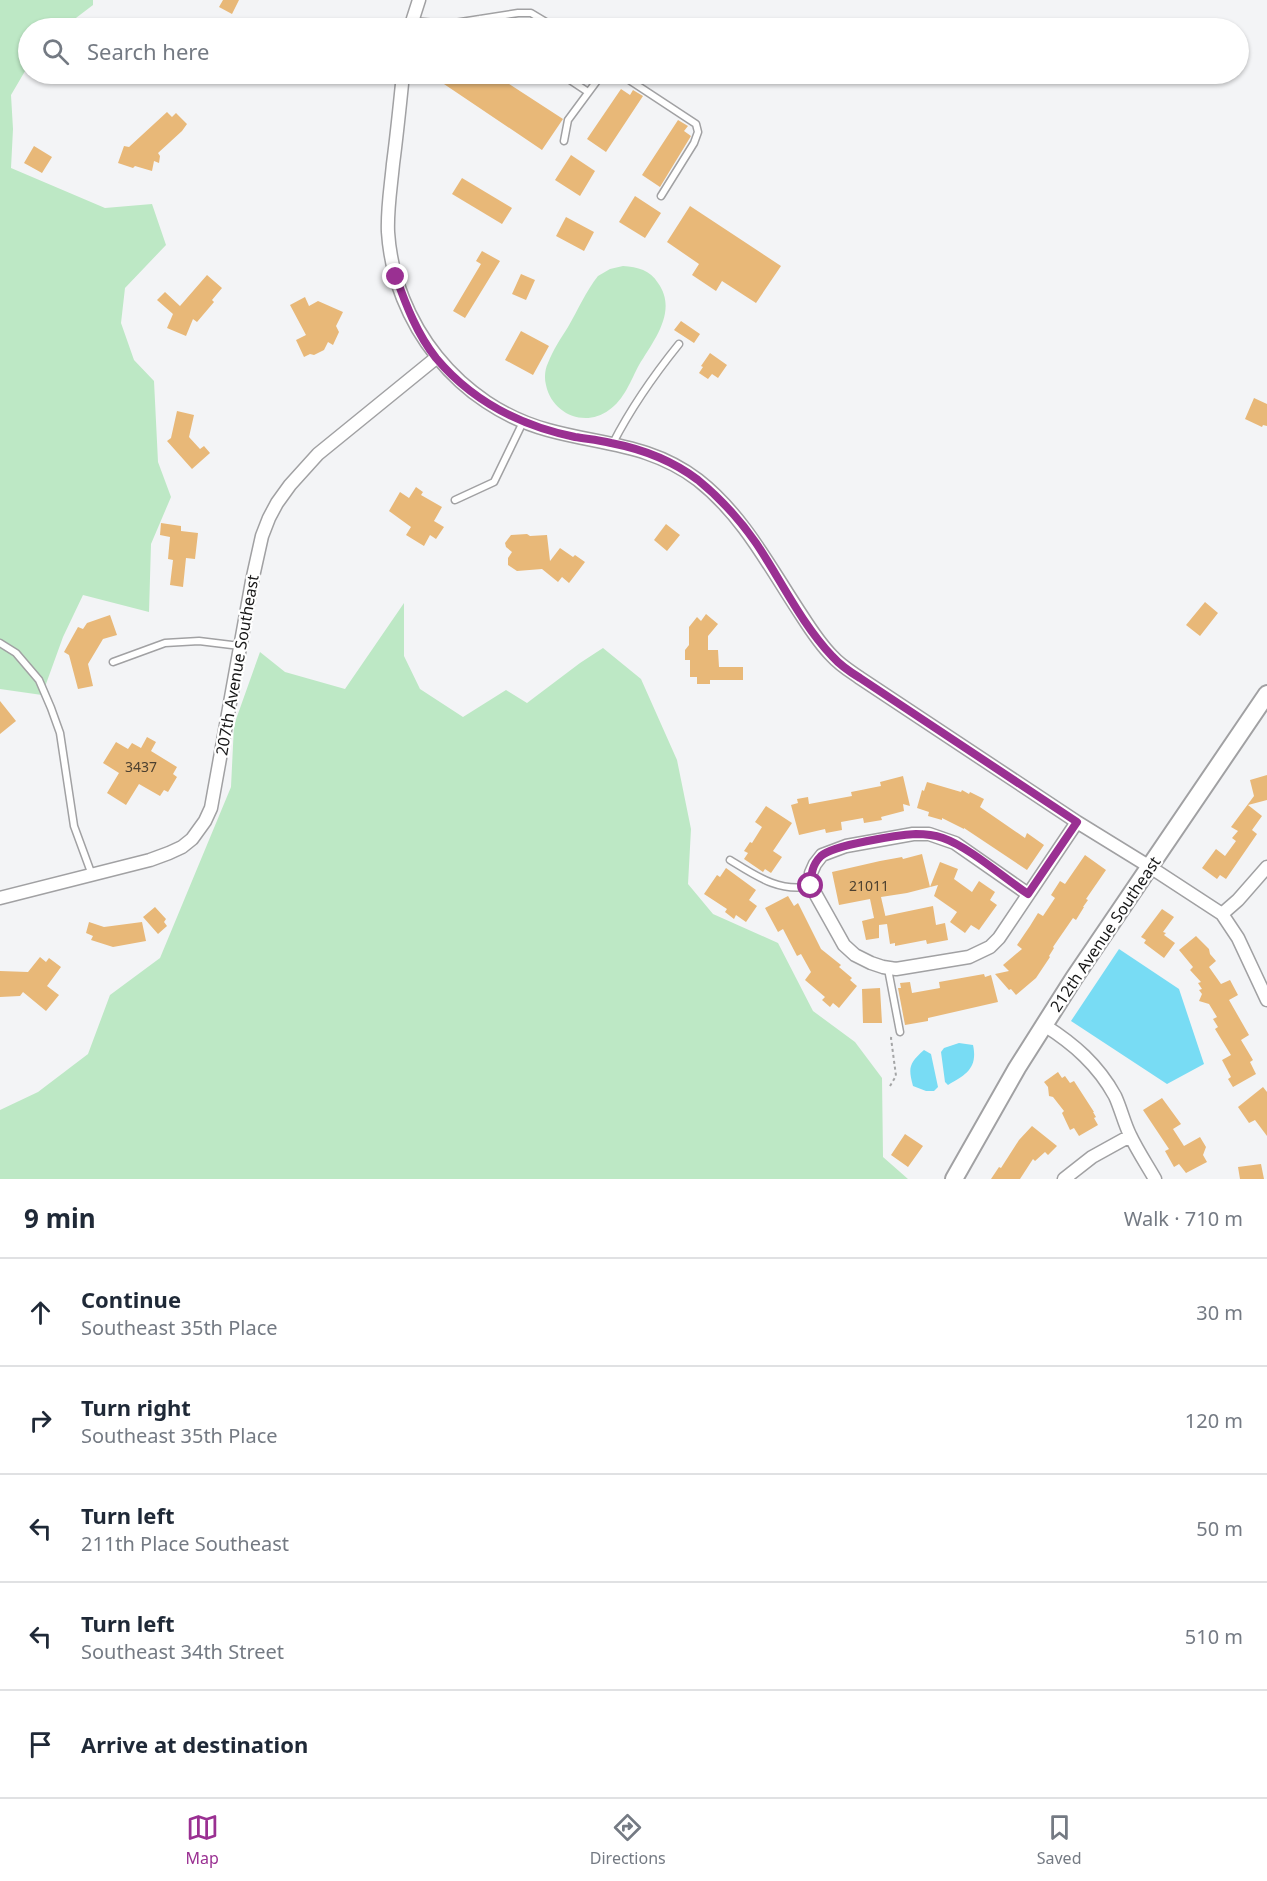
<!DOCTYPE html>
<html lang="en">
<head>
<meta charset="utf-8">
<style>
	:root { --surface:#fff; --page:#f2f2f3; --text:#1f2937; --muted:#747a83; --line:#e0e1e3; --accent:#9a3092 }
	body { margin:0; font-family:"Noto Sans",sans-serif; background:var(--page); color:var(--text) }
	.stop { position:absolute; width:18px; height:18px; margin:-14px; border:4px solid #9a3092; border-radius:50%; background:#fff }
	.stop.end { background:#9a3092; border-color:#fff; box-shadow:0 2px 6px #0008 }
	.list { margin:0; padding:0; list-style:none }
	h2 { display:flex; justify-content:space-between; align-items:center; height:78px; margin:0; padding:0 24px; font-size:26px }
	h2 small { font-size:20px; font-weight:400; color:var(--muted) }
	.list li { display:grid; grid-template-columns:39px 1fr auto; gap:18px; align-items:center; box-sizing:border-box; height:108px; padding:0 24px; border-top:2px solid var(--line) }
	.list b { display:block; font-size:22px; white-space:nowrap }
	.list p { margin:0; font-size:20px; white-space:nowrap; color:var(--muted) }
	.list em { font-size:20px; font-style:normal; color:var(--muted) }
	.icon { flex:none; width:33px; height:33px; fill:none; stroke:currentColor; stroke-width:2; stroke-linecap:round; stroke-linejoin:round }
	.map { position:relative; flex:none; width:1267px; height:1179px; overflow:hidden }
	.search { position:absolute; background:var(--surface); box-shadow:0 2px 4px #0004; left:18px; right:18px; top:18px; height:66px; display:flex; align-items:center; gap:15px; box-sizing:border-box; padding:0 21px; border-radius:33px; color:var(--muted); font-size:22px }
	.sheet { height:618px; background:var(--surface) }
	nav { display:flex; justify-content:space-around; align-items:center; box-sizing:border-box; height:84px; border-top:2px solid var(--line); background:var(--surface); font-size:16px; color:var(--muted) }
	nav a { display:grid; justify-items:center; gap:3px }
	nav .on { color:var(--accent) }
	.map>svg:first-child { display:block }
	.green { fill:#bde8c5 }
	.water { fill:#78dcf4 }
	.building { fill:#e8b878 }
	.lines { fill:none; stroke-linecap:round; stroke-linejoin:round }
	.lane-casing { stroke:#a1a1a3; stroke-width:9 }
	.street-casing { stroke:#a1a1a3; stroke-width:15 }
	.secondary-casing { stroke:#a1a1a3; stroke-width:20 }
	.path { stroke:#a4a5a6; stroke-width:2; stroke-dasharray:3 3; stroke-linecap:butt }
	.lane { stroke:#fff; stroke-width:6 }
	.street { stroke:#fff; stroke-width:12 }
	.secondary { stroke:#fff; stroke-width:16 }
	.route { stroke:#9a3092; stroke-width:8 }
	.labels { text-anchor:middle; dominant-baseline:central; stroke-width:4.5; stroke-linejoin:round; paint-order:stroke }
	.number-label { font-size:14px; fill:#4c4030 }
	.street-label { font-size:16px; fill:#181818; stroke:#fff }
</style>
</head>
<body>
<div class="map">
<svg width="1267" height="1179" viewBox="0 0 1267 1179">
	<rect width="100%" height="100%" fill="#f3f4f6"/>
	<path class="green" d="M0 0H93V5L72 21 66 28H28V66L11 95 13 129 11 168 105 208 152 204 166 245 125 288 121 323 134 360 154 381 158 462 171 497 151 544 149 612 83 595 63 637 42 695 0 689Z
		M623 266C638 267 650 270 658 283 678 311 654 340 639 365 631 380 624 400 609 410 585 428 552 414 546 385 544 378 545 369 548 363 553 350 561 338 568 327 578 310 586 291 598 276L610 269Z
		M404 603V656L420 689 463 717 506 690 527 703 580 663 603 648 641 679 677 760 691 829 688 884 713 914 778 943 813 1011 855 1042 882 1078 883 1157 908 1179H0V1110L38 1092 88 1054 110 995 160 958 231 787 234 725 260 652 285 672 345 689Z"/>
	<path class="water" d="M1119 949 1179 989 1204 1064 1167 1084 1071 1021Z
		M959 1043 973 1045C978 1068 966 1075 948 1085L945 1082 941 1052 944 1048Z
		M924 1050 931 1054 938 1087 934 1091H926L913 1086C908 1068 909 1063 924 1050Z"/>
	<path class="building" d="M223 0H239L232 14 219 7Z
		M447 74H494L563 119 542 150 441 82Z
		M621 89 630 95 633 90 643 96 606 152 587 139Z
		M167 112 172 117 176 113 187 124 182 131 158 153 160 156 159 163 154 161 152 171 135 166 133 168 118 163 124 146 129 147Z
		M678 120 688 126 684 131 691 136 660 187 642 175Z
		M34 146 52 157 42 173 24 163Z
		M571 155 595 171 580 196 555 180Z
		M462 178 512 208 502 224 452 194Z
		M635 196 661 213 645 238 619 222Z
		M690 206 781 266 756 303 722 281 716 291 692 275 699 264 667 242Z
		M566 217 594 232 584 251 556 236Z
		M482 251 500 261 465 318 453 311 481 264 476 261Z
		M521 274 535 280 526 300 512 294Z
		M207 275 222 288 212 300 214 302 197 322 193 319 186 336 167 328 173 314 157 300 165 292 180 306Z
		M305 297 309 306 318 301 343 312 336 326 339 332 333 345 328 342 324 350 314 355 310 354 304 357 296 340 306 335 290 305Z
		M681 321 700 334 694 343 674 330Z
		M521 331 549 346 533 375 505 360Z
		M710 353 727 365 718 378 712 374 708 379 699 373 703 367 701 366Z
		M1254 398 1267 404V426L1263 425 1262 427 1245 419Z
		M177 411 194 415 189 437 200 449 204 446 210 453 192 469 167 441 171 438Z
		M416 487 423 492 421 495 442 507 434 521 444 527 436 539 430 535 424 546 406 535 411 527 389 511 400 492 409 498Z
		M161 523 181 526V531L198 533 195 559 186 558 183 587 170 585 173 560 168 559 170 537 160 535Z
		M666 524 680 535 667 551 654 540Z
		M527 534 530 536 547 535 550 561 560 548 573 557 575 555 585 562 569 583 562 577 558 582 542 569 517 571 508 565V558L512 552 506 547 505 543 511 535Z
		M1205 602 1218 613 1200 636 1186 625Z
		M706 614 718 624 708 636V650H718L719 667H743V680H710V684H697V677H690V660H685V650L689 645V627L697 617 701 621Z
		M110 615 117 635 103 639 88 664 93 686 78 689 69 655 64 652 78 627 83 629 87 623Z
		M0 701 16 721 0 734Z
		M147 737 156 742 151 751 177 767 173 774 177 777 168 792 164 790 160 796 139 784 126 805 107 793 119 773 103 763 116 742 128 749 132 743 141 748Z
		M1267 775V800L1248 805 1262 816 1252 830 1257 834 1226 879 1220 875 1217 879 1202 868 1216 849 1225 856 1236 841 1232 838 1238 831 1231 827 1254 796 1250 780Z
		M903 776 910 806 903 804 904 811 881 817 882 820 864 823 863 818 841 822 842 830 826 833 825 829 799 835 791 805 798 803 797 799 808 797 809 804 852 796 851 792 881 786 880 782Z
		M927 782 961 792 962 790 969 794 970 792 984 799 980 807 1025 838 1027 833 1044 845 1027 870 964 828V829L942 818V820L928 816 929 812 917 808 922 790 924 791Z
		M766 806 792 823 773 851 782 857 771 873 765 869 763 872 744 859 748 853 744 851 750 842 752 843 762 827 755 822Z
		M922 854 930 887 940 862 958 869 954 879 972 892 979 881 995 892 990 900 997 905 979 930 971 925 965 933 950 922 957 912 934 896 938 885 907 893 881 897 887 923 885 916 933 906 936 925 945 923 948 940 927 944 926 940 895 946V943L890 944 887 924 879 925V938L866 940 862 921 874 918 870 899 839 905 832 872 880 861 902 857 903 859Z
		M1085 855 1106 870 1086 899 1088 900 1083 907H1084L1076 920 1073 918 1053 947 1054 948 1049 956 1050 957 1036 978 1016 995 1011 989 1009 990 995 974 1009 971 1003 965 1022 949 1017 945 1030 926 1038 913 1043 916 1055 898 1051 895 1060 881 1065 884Z
		M726 868 756 890 749 900 757 906 746 922 736 915 734 919 725 912 727 909 704 894 717 875 720 877Z
		M788 896 794 906 798 903 821 949 841 965 839 967 852 978 850 980 857 986 839 1008 833 1003 830 1007 822 1000 825 997 805 980 811 972 801 954 797 956 783 929 778 932 765 908Z
		M155 907 166 919 164 922 167 926 158 934 143 917Z
		M1162 909 1174 917 1163 932 1166 933 1164 935 1175 943 1164 958 1144 943 1146 940 1141 937Z
		M89 922 104 927 142 922 146 941 113 947 91 940 93 936 86 933Z
		M1196 936 1209 949 1210 954 1216 961 1209 967 1221 984 1230 980 1238 995 1229 1000 1249 1035 1241 1040 1253 1060 1250 1062 1256 1074 1233 1087 1228 1079 1231 1077 1222 1060 1231 1055 1215 1029 1218 1027 1213 1019 1217 1017 1209 1004 1199 1001 1202 994 1199 990 1202 989 1198 983 1201 982 1190 970 1193 967 1179 950Z
		M40 957 46 962 49 958 61 967 47 986 59 995 46 1011 23 992 20 996 0 997V971L28 972Z
		M984 974 985 977 991 975 998 1002 928 1018V1021L905 1025 898 988H901L900 983 910 982 912 993 940 988 939 982Z
		M880 988 882 1023H863L862 989Z
		M1058 1072 1062 1078 1065 1076 1070 1083 1074 1081 1094 1112H1093L1096 1117 1094 1118 1098 1125 1079 1136 1074 1128 1070 1130 1062 1113 1064 1111 1053 1097 1049 1096 1048 1087 1044 1082Z
		M1263 1087 1267 1092V1136L1255 1120 1249 1123 1238 1107Z
		M1162 1098 1181 1124 1173 1129 1184 1146 1200 1137 1206 1147 1203 1155 1207 1162 1186 1173 1179 1164 1174 1167 1165 1151 1169 1149 1143 1110Z
		M1032 1126 1057 1146 1048 1155 1045 1152 1035 1161 1033 1159 1020 1179H991L999 1167 1001 1168 1019 1140Z
		M905 1134 923 1146 908 1167 891 1155Z
		M1261 1164 1264 1179H1240L1238 1167Z"/>
	<g class="lines">
		<g class="lane-casing">
			<path id="lane" d="M480 19 494 28
				M412 21 448 24 518 13H531L556 28
				M561 74 588 92
				M620 74 696 124 698 132 694 143 661 196
				M564 141 568 120 602 74
				M613 443C631 408 654 375 679 344
				M455 500 494 482 523 422
				M0 643 16 653 39 680 51 708 60 733 74 826 92 875
				M113 662 165 643 199 641 240 646
				M730 860C756 876 780 893 811 886
				M888 969 900 1032"/>
		</g>
		<g class="street-casing">
			<path id="street" d="M410 28 419 0
				M403 74C400 104 397 134 393 164 391 186 387 209 388 232 394 324 459 406 548 430 602 445 651 444 698 480 744 516 770 568 802 616 811 630 820 644 832 656 840 665 850 671 860 678L1077 822 1150 867 1222 914 1238 938 1267 1000
				M1028 894 955 843 929 834H913L846 846 822 855 815 864 811 873V886L839 936 844 945 855 955 871 963 883 967 896 969 969 957 990 947 999 938 1077 822
				M0 898 150 860 169 853 182 847 192 839 205 821 211 808 252 581 262 536 269 518 277 503 290 485 318 454 436 358
				M1222 914 1238 900 1267 867
				M1044 1025C1074 1044 1098 1065 1115 1096 1121 1109 1124 1123 1130 1135 1137 1150 1147 1165 1155 1179
				M1064 1179 1092 1157 1130 1136"/>
		</g>
		<g class="secondary-casing">
			<path id="secondary" d="M954 1179 1017 1068 1074 978 1267 694"/>
		</g>
		<path class="path" d="M890 1086 896 1076 891 1038 892 1035"/>
		<use href="#lane" class="lane"/>
		<use href="#street" class="street"/>
		<use href="#secondary" class="secondary"/>
	</g>
	<g class="lines">
		<path class="route" d="M396 277C406 305 417 334 436 358 472 401 522 426 575 437 587 439 599 440 611 443 642 449 673 461 698 480 720 498 740 520 756 543 781 580 801 623 832 656 840 665 850 672 860 678L1077 822 1028 894C1004 878 969 847 943 838 934 835 925 834 916 834 898 835 833 845 821 856 812 865 811 874 811 886"/>
	</g>
	<g class="labels">
		<g class="number-label">
			<text x="141" y="766">3437</text>
			<text x="869" y="885">21011</text>
		</g>
		<g class="street-label">
			<text transform="translate(237 665) rotate(-80)">207th Avenue Southeast</text>
			<text transform="translate(1105 934) rotate(-56)">212th Avenue Southeast</text>
		</g>
	</g>
</svg>
<div class="stop" style="left:811px;top:886px"></div>
<div class="stop end" style="left:396px;top:277px"></div>
<div class="search"><svg class="icon" aria-label="search" viewBox="0 0 24 24"><circle cx="10" cy="10" r="6"/><path d="M15 15l6 6"/></svg>Search here</div>
</div>
<section class="sheet">
<h2>9 min<small>Walk · 710 m</small></h2>
<ul class="list">
<li><svg class="icon" aria-label="ahead" viewBox="0 0 24 24"><path d="M12 20V5M6 11l6-6 6 6"/></svg><div><b>Continue</b><p>Southeast 35th Place</p></div><em>30 m</em></li>
<li><svg class="icon" aria-label="right" viewBox="0 0 24 24"><path d="M7 20v-9h11M14 6l5 5-5 5"/></svg><div><b>Turn right</b><p>Southeast 35th Place</p></div><em>120 m</em></li>
<li><svg class="icon" aria-label="left" viewBox="0 0 24 24"><path d="M17 20v-9H6M10 6l-5 5 5 5"/></svg><div><b>Turn left</b><p>211th Place Southeast</p></div><em>50 m</em></li>
<li><svg class="icon" aria-label="left" viewBox="0 0 24 24"><path d="M17 20v-9H6M10 6l-5 5 5 5"/></svg><div><b>Turn left</b><p>Southeast 34th Street</p></div><em>510 m</em></li>
<li><svg class="icon" aria-label="arrive" viewBox="0 0 24 24"><path d="M6 21V4h12l-3 4 3 4H6"/></svg><div><b>Arrive at destination</b></div></li>
</ul>
</section>
<nav>
<a class="on"><svg class="icon" aria-label="map" viewBox="0 0 24 24"><path d="M3 6l6-2 6 2 6-2v14l-6 2-6-2-6 2zM9 4v14M15 6v14"/></svg>Map</a>
<a><svg class="icon" aria-label="directions" viewBox="0 0 24 24"><path d="M12 3l9 9-9 9-9-9zM9 14v-3h6M13 9l2 2-2 2"/></svg>Directions</a>
<a><svg class="icon" aria-label="saved" viewBox="0 0 24 24"><path d="M7 4h10v16l-5-4-5 4z"/></svg>Saved</a>
</nav>
</body>
</html>
